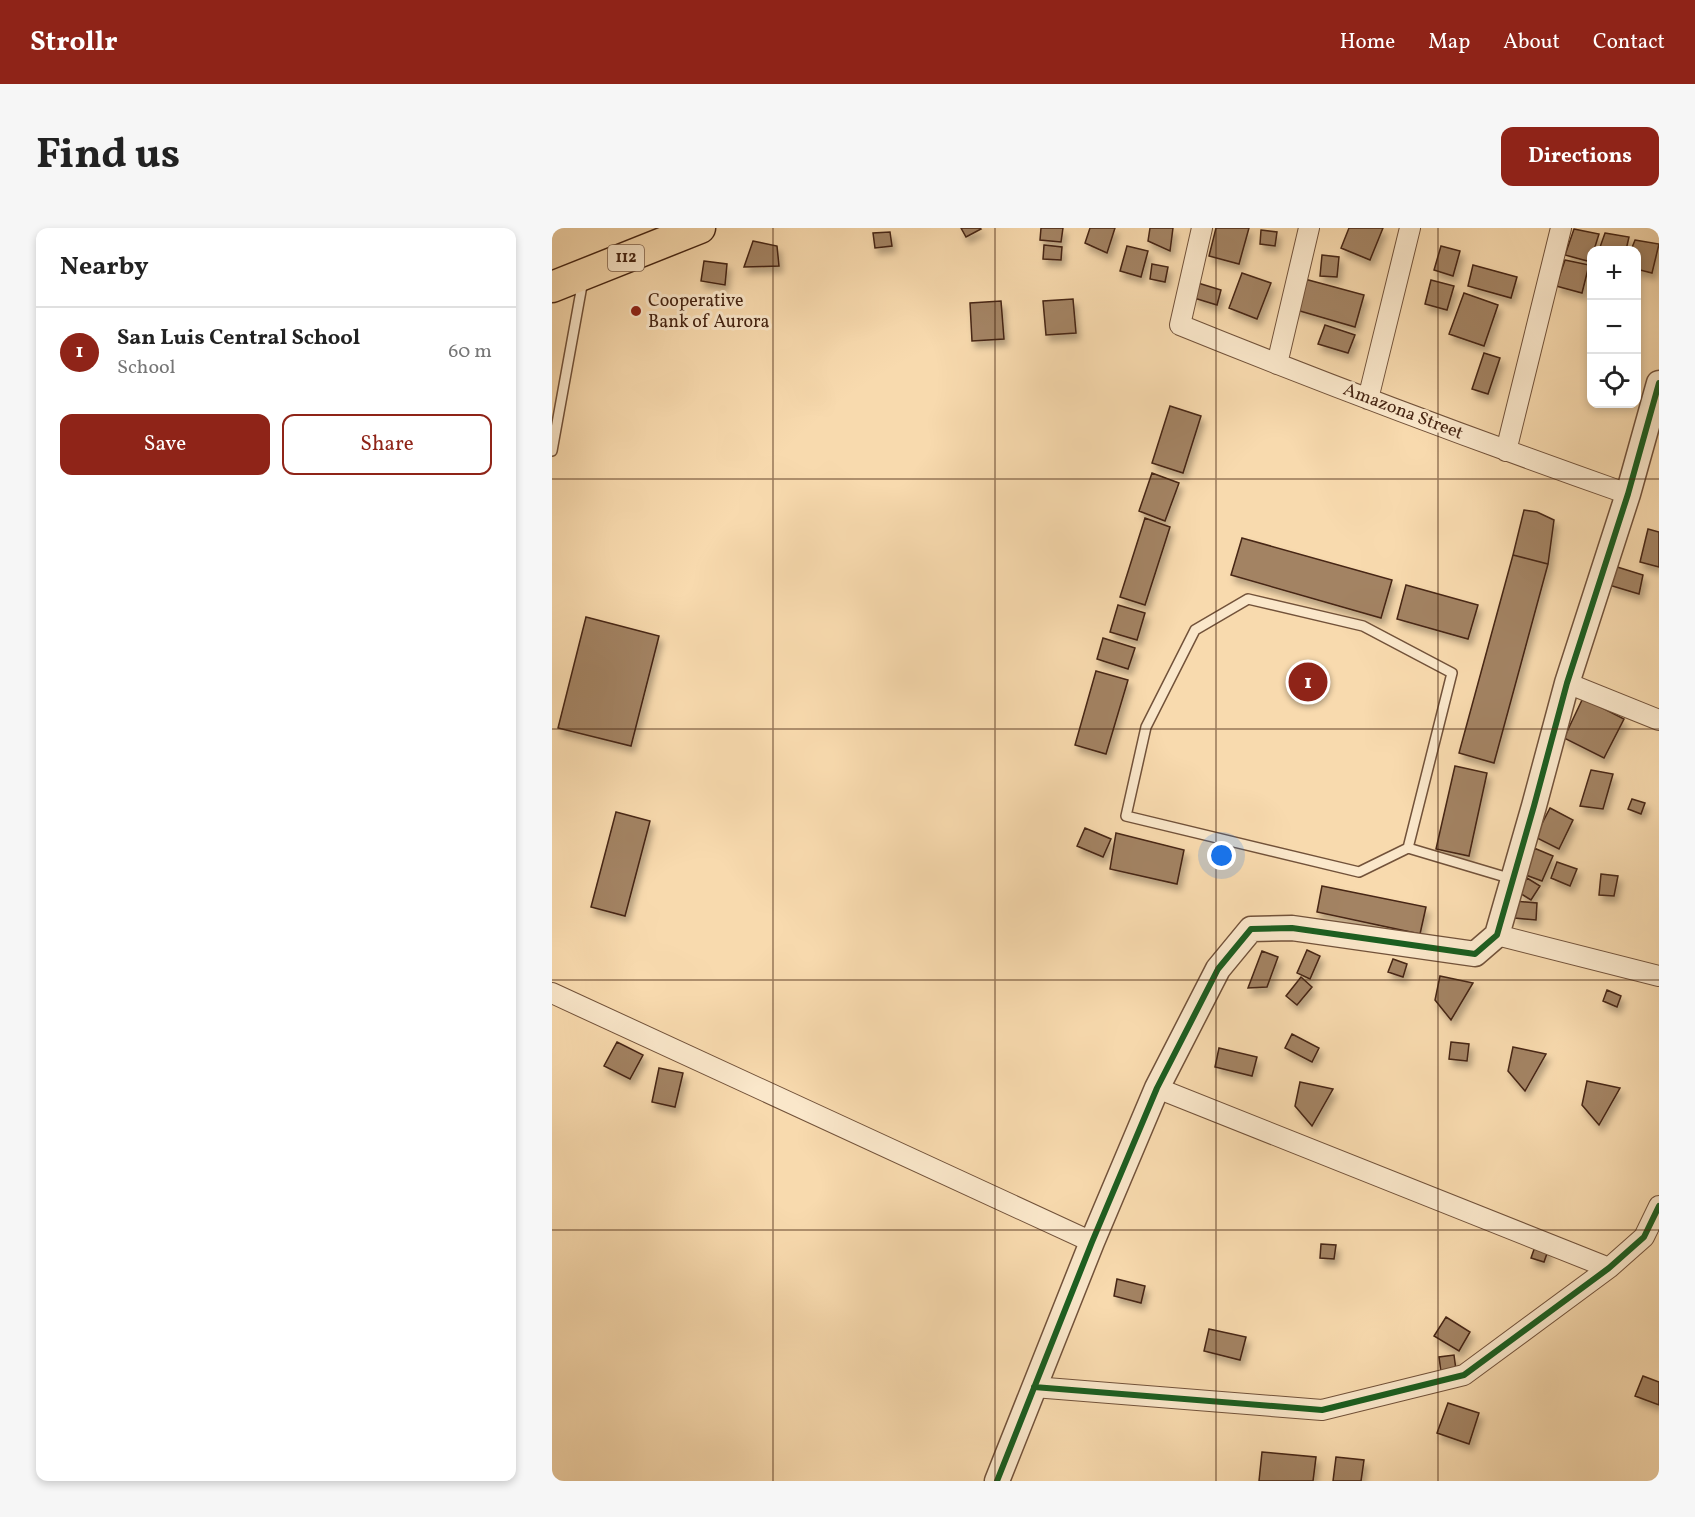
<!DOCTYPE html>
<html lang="en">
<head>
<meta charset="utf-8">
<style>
	:root { --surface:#fff; --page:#f6f6f6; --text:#222; --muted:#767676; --line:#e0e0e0; --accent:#8f2418 }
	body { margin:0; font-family:Vollkorn,serif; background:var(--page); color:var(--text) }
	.controls { position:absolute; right:18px; top:18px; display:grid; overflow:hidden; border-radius:12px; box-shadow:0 3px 9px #0003 }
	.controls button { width:54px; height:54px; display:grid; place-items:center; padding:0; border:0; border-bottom:2px solid var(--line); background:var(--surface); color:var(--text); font:30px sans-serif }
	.you { position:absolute; left:670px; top:628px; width:21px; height:21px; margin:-15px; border:4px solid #fff; border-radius:50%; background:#1a73e8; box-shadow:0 0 0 9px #1a73e833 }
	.badge { display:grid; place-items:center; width:39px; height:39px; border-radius:50%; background:var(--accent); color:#fff; font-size:20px; font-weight:700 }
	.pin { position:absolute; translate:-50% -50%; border:3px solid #fff; box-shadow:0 2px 6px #0006 }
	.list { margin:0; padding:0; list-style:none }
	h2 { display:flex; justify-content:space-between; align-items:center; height:78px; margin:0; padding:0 24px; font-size:26px }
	h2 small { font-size:20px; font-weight:400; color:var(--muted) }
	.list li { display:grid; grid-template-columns:39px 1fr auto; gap:18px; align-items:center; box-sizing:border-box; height:90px; padding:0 24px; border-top:2px solid var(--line) }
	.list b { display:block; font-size:22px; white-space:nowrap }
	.list p { margin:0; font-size:20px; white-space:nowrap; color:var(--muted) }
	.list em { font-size:20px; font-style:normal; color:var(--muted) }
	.actions { display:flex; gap:12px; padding:18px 24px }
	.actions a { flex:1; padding:14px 0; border:2px solid var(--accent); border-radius:12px; text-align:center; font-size:21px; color:var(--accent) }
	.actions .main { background:var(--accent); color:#fff }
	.icon { flex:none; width:33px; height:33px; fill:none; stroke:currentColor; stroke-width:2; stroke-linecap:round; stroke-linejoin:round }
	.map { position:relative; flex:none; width:1107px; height:1253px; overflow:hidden; border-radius:12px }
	header { display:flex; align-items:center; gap:36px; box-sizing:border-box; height:84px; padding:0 30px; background:var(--accent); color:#fff }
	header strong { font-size:28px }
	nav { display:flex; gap:33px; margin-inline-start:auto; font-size:21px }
	.intro { display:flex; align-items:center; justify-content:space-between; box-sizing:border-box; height:144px; padding:0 36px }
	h1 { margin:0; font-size:42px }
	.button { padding:15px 27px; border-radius:12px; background:var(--accent); color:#fff; font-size:21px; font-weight:700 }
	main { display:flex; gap:36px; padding:0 36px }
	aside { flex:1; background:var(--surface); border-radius:12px; box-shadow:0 3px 9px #0003 }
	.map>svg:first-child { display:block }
	.building { fill:#a38364; stroke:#462513; stroke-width:1.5; filter:url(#shadow) }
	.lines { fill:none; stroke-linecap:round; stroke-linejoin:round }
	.service-casing { stroke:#72523a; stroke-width:12 }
	.minor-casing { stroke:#72523a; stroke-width:22 }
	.tertiary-casing { stroke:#72523a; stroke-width:27 }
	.primary-casing { stroke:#462513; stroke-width:33 }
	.service { stroke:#fae7ca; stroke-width:9 }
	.minor { stroke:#fae7ca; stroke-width:20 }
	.tertiary { stroke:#fae7ca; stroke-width:24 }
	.primary { stroke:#f8daae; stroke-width:30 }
	.cycleway-casing { stroke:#fae7ca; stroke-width:10 }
	.cycleway { stroke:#1b5e20; stroke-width:6 }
	.grid { fill:none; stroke:#462513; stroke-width:1.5; stroke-opacity:0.55 }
	.poi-dot { fill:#8f2418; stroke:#fae7ca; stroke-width:2 }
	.labels { text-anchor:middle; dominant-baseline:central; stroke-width:6; stroke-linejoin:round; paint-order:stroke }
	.shield { fill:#fae7ca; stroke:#7c5f4a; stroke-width:1.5 }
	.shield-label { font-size:16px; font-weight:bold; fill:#462513 }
	.poi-label { font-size:18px; fill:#462513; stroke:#fae7ca; text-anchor:start }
	.street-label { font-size:18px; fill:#462513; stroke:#fae7ca }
</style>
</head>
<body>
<header>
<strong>Strollr</strong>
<nav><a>Home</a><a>Map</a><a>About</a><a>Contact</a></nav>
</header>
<div class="intro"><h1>Find us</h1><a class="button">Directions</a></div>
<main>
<aside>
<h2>Nearby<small></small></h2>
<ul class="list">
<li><span class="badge">1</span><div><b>San Luis Central School</b><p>School</p></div><em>60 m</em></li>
</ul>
<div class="actions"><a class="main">Save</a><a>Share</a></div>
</aside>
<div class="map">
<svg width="1107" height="1253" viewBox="0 0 1107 1253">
	<defs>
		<filter id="shadow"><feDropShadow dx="3.5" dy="6" stdDeviation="3" flood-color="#0004"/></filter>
	</defs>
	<rect width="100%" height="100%" fill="#f8daae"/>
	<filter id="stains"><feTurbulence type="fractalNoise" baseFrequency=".00333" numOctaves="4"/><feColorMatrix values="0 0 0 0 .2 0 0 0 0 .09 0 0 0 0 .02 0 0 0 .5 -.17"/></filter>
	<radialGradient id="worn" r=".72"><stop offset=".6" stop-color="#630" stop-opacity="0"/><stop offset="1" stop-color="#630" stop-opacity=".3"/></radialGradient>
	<path class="building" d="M409 0H428L429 1 414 9Z
		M489 0H511L509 14 488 12Z
		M538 0H563L555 25 533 15Z
		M598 0H621L618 23 596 13Z
		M664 0H697L687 36 657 28Z
		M797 0H831L818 32 789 20Z
		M1022 1 1047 6 1042 22H1040L1039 34 1013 27Z
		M709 2 725 4 723 18 708 16Z
		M338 4 340 18 323 20 321 5Z
		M1053 5 1077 9 1074 22H1047Z
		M1083 12 1107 16 1100 45 1084 41V22H1079Z
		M201 13 225 18 227 38 192 39Z
		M492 17 510 19 509 32 491 31Z
		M575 18 596 23 589 49 568 43Z
		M889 18 908 23 901 48 882 42Z
		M770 27 787 29 785 49 768 48Z
		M1013 32 1037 37 1030 65 1004 58Z
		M152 33 175 36 173 57 149 53Z
		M600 36 616 39 613 54 598 51Z
		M921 37 965 49 959 70 916 58Z
		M690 45 719 55 705 91 677 80Z
		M749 50 812 67 803 99 741 81Z
		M879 52 902 58 895 82 873 76Z
		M646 55 669 62 665 77 642 70Z
		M912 65 946 77 932 118 897 106Z
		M521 71 524 105 494 107 491 73Z
		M449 73 452 111 420 113 418 75Z
		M773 97 803 107 796 125 766 116Z
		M932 125 948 130 936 166 920 161Z
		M618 178 649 188 631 245 600 235Z
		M600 245 627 255 613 293 587 283Z
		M972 282 985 284 1002 292 996 336 961 327Z
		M593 290 618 299 593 377 568 369Z
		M1096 301 1107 304V339L1088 334Z
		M690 310 840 352 829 390 679 347Z
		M961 327 996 336 942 535 907 525Z
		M1062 338 1091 347 1087 366 1057 357Z
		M854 357 926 377 916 411 845 391Z
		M566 377 593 385 585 412 558 404Z
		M34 389 107 408 79 518 6 500Z
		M551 410 583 420 576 441 545 431Z
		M544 443 576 452 554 526 523 517Z
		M1031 470 1072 491 1052 530 1012 510Z
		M903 538 935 545 917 628 884 621Z
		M1039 542 1061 546 1051 581 1028 578Z
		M1080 571 1093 575 1089 586 1076 581Z
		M998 580 1021 592 1007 621 983 609Z
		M64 584 98 593 73 688 39 679Z
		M533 600 559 611 551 629 525 618Z
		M564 605 632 622 625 656 558 641Z
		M982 620 1001 628 990 653 971 646Z
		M1005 634 1025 641 1018 658 999 650Z
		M1049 646 1066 648 1062 668 1047 667Z
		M975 650 988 658 979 672 966 664Z
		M770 658 874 679 868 706 765 684Z
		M963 673 985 675 984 692 962 690Z
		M755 722 768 728 758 751 745 745Z
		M710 723 726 729 715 759 696 760Z
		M841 731 855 736 851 749 836 744Z
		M888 748 921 755 899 792 883 772Z
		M749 749 760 759 745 777 734 768Z
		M1055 762 1069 768 1065 779 1051 773Z
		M740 806 767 820 760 834 733 820Z
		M65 814 91 827 78 851 52 838Z
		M899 814 917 816 915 833 897 831Z
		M961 819 994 826 973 863 956 843Z
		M667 820 705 829 700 848 663 839Z
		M107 840 131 845 123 879 100 874Z
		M1035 853 1068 860 1047 897 1030 877Z
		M748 854 781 861 760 898 743 878Z
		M985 1013 998 1017 992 1034 979 1030Z
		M769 1016 784 1017 782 1031 768 1030Z
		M565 1051 593 1058 589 1075 562 1068Z
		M894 1089 918 1104 907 1123 882 1108Z
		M657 1101 694 1109 688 1132 652 1123Z
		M902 1127 904 1142 889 1144 887 1129Z
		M1091 1148 1107 1154V1177L1083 1168Z
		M896 1175 927 1185 917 1216 885 1205Z
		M710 1224 764 1229 761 1253H707Z
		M784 1229 812 1232 809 1253H781Z"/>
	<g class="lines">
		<g class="service-casing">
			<path id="service" d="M0 223 31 52
				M856 620 900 445 811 398 696 371 643 402 594 499 574 588 807 644 856 620 960 651"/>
		</g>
		<g class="minor-casing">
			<path id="minor" d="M650 0 628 97C776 157 926 213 1076 266
				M725 136 757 0
				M816 171 858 0
				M954 223 1009 0
				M1015 455 1107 492
				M945 707 1107 748
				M0 765 540 1014
				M605 860 1057 1040
				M482 1159 770 1182 912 1147 1057 1040 1092 1009 1107 978"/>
		</g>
		<g class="tertiary-casing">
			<path id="tertiary" d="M445 1253 540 1014 605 860 666 741 699 701 740 700 923 726 945 707 982 578 1015 455 1076 266 1107 155"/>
		</g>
		<g class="primary-casing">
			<path id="primary" d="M0 59 148 0"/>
		</g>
		<use href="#service" class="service"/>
		<use href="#minor" class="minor"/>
		<use href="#tertiary" class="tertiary"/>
		<use href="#primary" class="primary"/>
		<g class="cycleway-casing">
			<path id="cycleway" d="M482 1159 770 1182 912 1147 1057 1040 1092 1009 1107 978
				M445 1253 540 1014 605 860 666 741 699 701 740 700 923 726 945 707 982 578 1015 455 1076 266 1107 155"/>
		</g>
		<use href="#cycleway" class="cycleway"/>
	</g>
	<path class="grid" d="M221 0V1253M443 0V1253M664 0V1253M886 0V1253M0 251H1107M0 501H1107M0 752H1107M0 1002H1107"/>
	<circle class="poi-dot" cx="84" cy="83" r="6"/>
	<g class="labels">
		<rect class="shield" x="56" y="17" width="36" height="26" rx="4.5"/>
		<g class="shield-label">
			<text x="74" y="30">112</text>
		</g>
		<g class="poi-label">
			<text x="96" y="73">Cooperative<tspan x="96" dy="21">Bank of Aurora</tspan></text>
		</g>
		<g class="street-label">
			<text transform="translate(851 184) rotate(21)">Amazona Street</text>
		</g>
	</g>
	<rect width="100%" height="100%" filter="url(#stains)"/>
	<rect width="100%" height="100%" fill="url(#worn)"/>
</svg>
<div class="controls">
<button>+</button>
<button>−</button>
<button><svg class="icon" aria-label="locate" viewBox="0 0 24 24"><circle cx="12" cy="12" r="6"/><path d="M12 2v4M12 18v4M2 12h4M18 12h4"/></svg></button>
</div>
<div class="you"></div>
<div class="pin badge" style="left:756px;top:454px">1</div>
</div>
</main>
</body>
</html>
